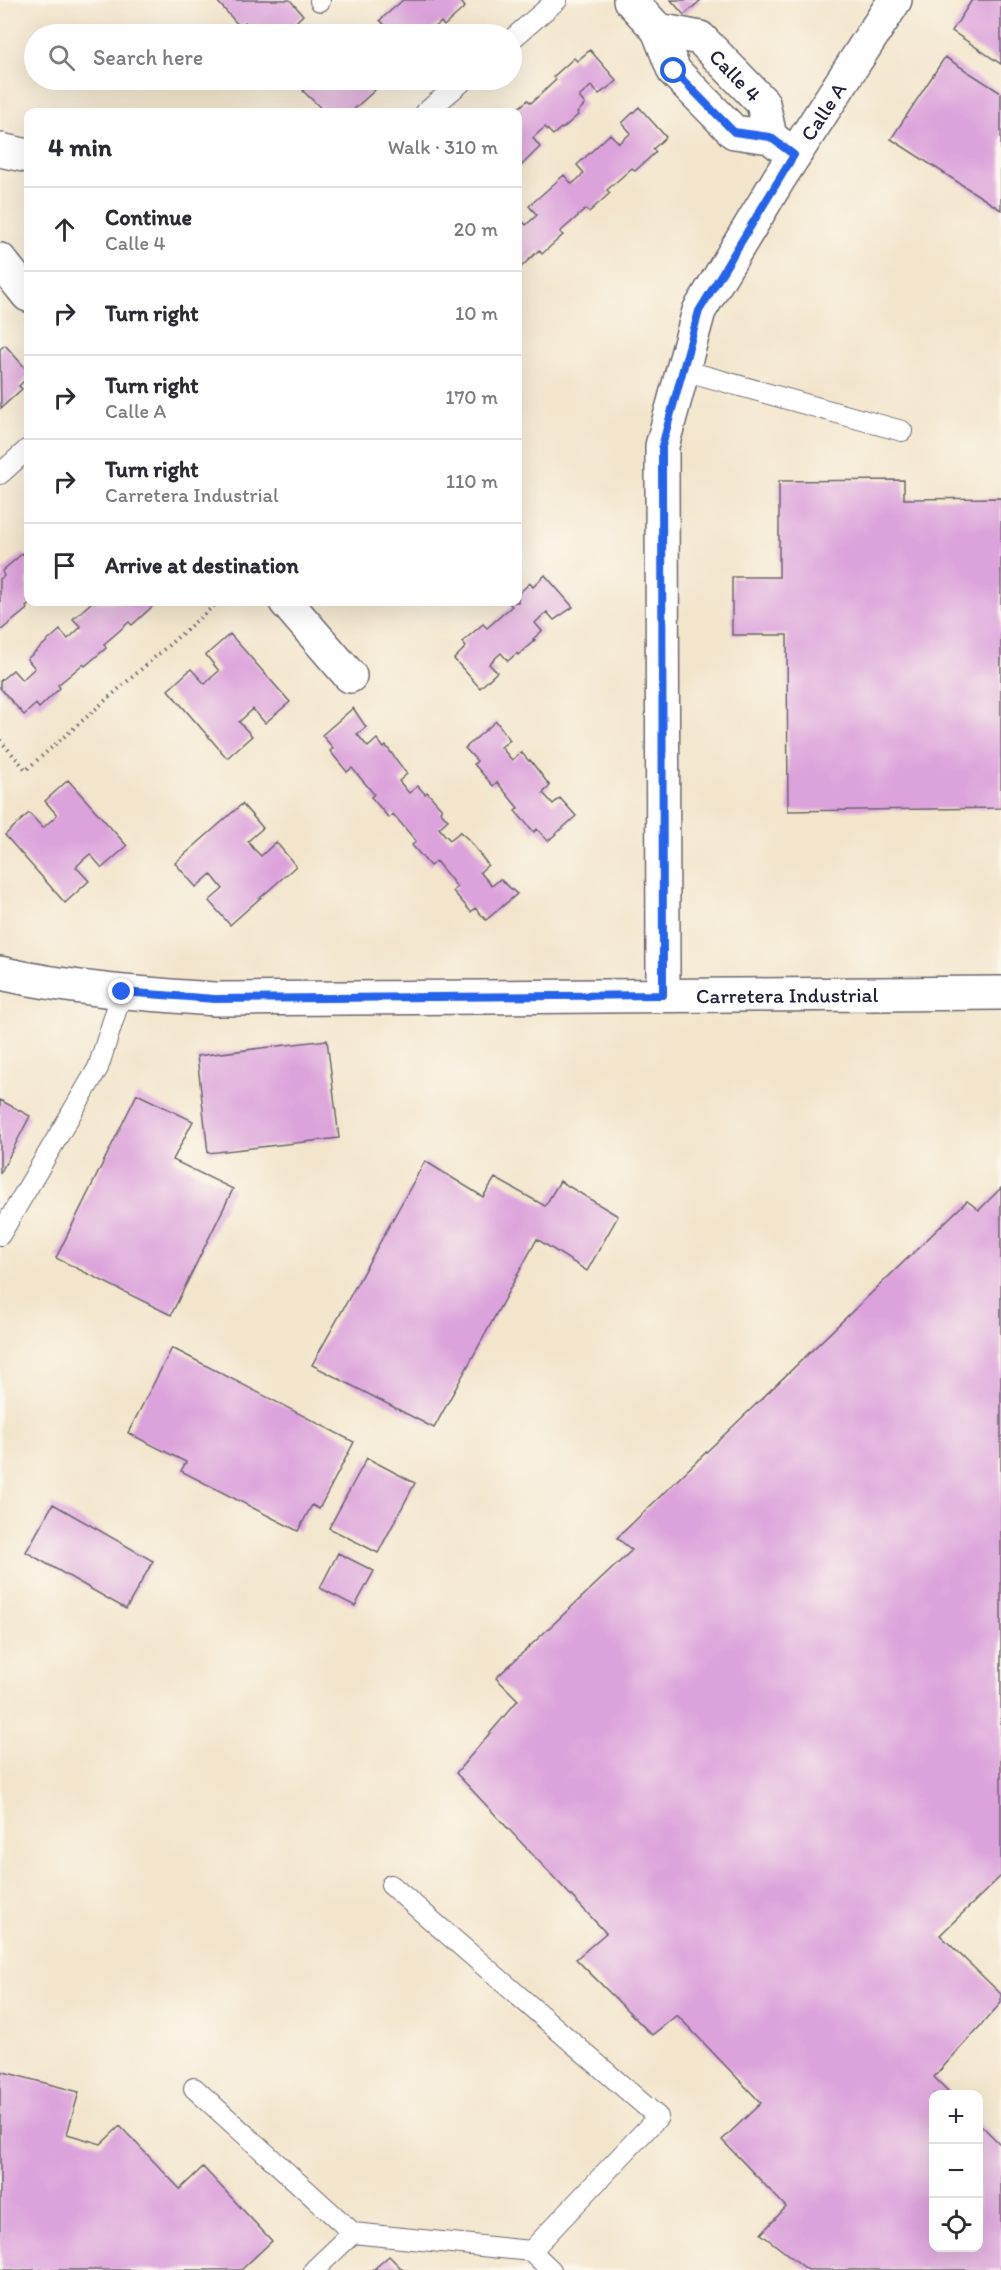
<!DOCTYPE html>
<html lang="en">
<head>
<meta charset="utf-8">
<style>
	:root { --surface:#fff; --page:#f2f2f3; --text:#2b2b33; --muted:#7c7c81; --line:#e1e1e2 }
	body { margin:0; font-family:Itim,sans-serif; background:var(--page); color:var(--text) }
	.controls { position:absolute; right:18px; bottom:18px; display:grid; overflow:hidden; border-radius:12px; box-shadow:0 6px 24px #0002 }
	.controls button { width:54px; height:54px; display:grid; place-items:center; padding:0; border:0; border-bottom:2px solid var(--line); background:var(--surface); color:var(--text); font:30px sans-serif }
	.stop { position:absolute; width:18px; height:18px; margin:-14px; border:4px solid #2563eb; border-radius:50%; background:#fff }
	.stop.end { background:#2563eb; border-color:#fff; box-shadow:0 2px 6px #0008 }
	.list { margin:0; padding:0; list-style:none }
	h2 { display:flex; justify-content:space-between; align-items:center; height:78px; margin:0; padding:0 24px; font-size:26px }
	h2 small { font-size:20px; font-weight:400; color:var(--muted) }
	.list li { display:grid; grid-template-columns:39px 1fr auto; gap:18px; align-items:center; box-sizing:border-box; height:84px; padding:0 24px; border-top:2px solid var(--line) }
	.list b { display:block; font-size:22px; white-space:nowrap }
	.list p { margin:0; font-size:20px; white-space:nowrap; color:var(--muted) }
	.list em { font-size:20px; font-style:normal; color:var(--muted) }
	.icon { flex:none; width:33px; height:33px; fill:none; stroke:currentColor; stroke-width:2; stroke-linecap:round; stroke-linejoin:round }
	.map { position:relative; flex:none; width:1001px; height:2270px; overflow:hidden }
	.search { position:absolute; background:var(--surface); box-shadow:0 6px 24px #0002; left:24px; top:24px; width:498px; height:66px; display:flex; align-items:center; gap:15px; box-sizing:border-box; padding:0 21px; border-radius:33px; color:var(--muted); font-size:22px }
	.panel { position:absolute; background:var(--surface); box-shadow:0 6px 24px #0002; left:24px; top:108px; width:498px; height:498px; border-radius:12px }
	.map>svg:first-child { display:block }
	.building { fill:#dca2db }
	.lines { fill:none; stroke-linecap:round; stroke-linejoin:round }
	.service-casing { stroke:#6b666e; stroke-width:22 }
	.minor-casing { stroke:#6b666e; stroke-width:36 }
	.tertiary-casing { stroke:#6b666e; stroke-width:36 }
	.path { stroke:#6b666e; stroke-width:4; stroke-dasharray:1.5 4.5; stroke-linecap:butt }
	.service { stroke:#fff; stroke-width:20 }
	.minor { stroke:#fff; stroke-width:33 }
	.tertiary { stroke:#fff; stroke-width:33 }
	.route { stroke:#2563eb; stroke-width:8 }
	.labels { text-anchor:middle; dominant-baseline:central; stroke-width:4.5; stroke-linejoin:round; paint-order:stroke }
	.street-label { font-size:21px; fill:#22223b; stroke:#fbf7ec }
</style>
</head>
<body>
<div class="map">
<svg width="1001" height="2270" viewBox="0 0 1001 2270">
	<rect width="100%" height="100%" fill="#fbf7ec"/>
	<filter id="ink" filterUnits="userSpaceOnUse"><feTurbulence type="fractalNoise" baseFrequency=".0167" numOctaves="2"/><feDisplacementMap in="SourceGraphic" scale="12" xChannelSelector="R" yChannelSelector="G"/><feConvolveMatrix kernelMatrix="1 2 1 2 8 2 1 2 1" color-interpolation-filters="sRGB"/></filter>
	<filter id="wash" filterUnits="userSpaceOnUse"><feTurbulence type="fractalNoise" baseFrequency=".008" numOctaves="4" result="noise"/><feDisplacementMap in="SourceGraphic" scale="24" xChannelSelector="R" yChannelSelector="G"/><feGaussianBlur stdDeviation="1.35" result="paint"/><feColorMatrix in="noise" values="0 0 0 0 0 0 0 0 0 0 0 0 0 0 0 0 0 1.4 0 .05"/><feComposite in="paint" operator="in"/></filter>
	<g filter="url(#wash)">
		<rect width="100%" height="100%" fill="#f3e5cc"/>
		<g id="blocks">
			<path class="building" d="M218 0H290L303 15 293 25 301 34H257L245 22 240 27 217 1Z
				M403 0H465L462 3 465 7 444 26 441 22 427 34H385L389 30 380 20Z
				M671 0H701L684 15Z
				M972 0H1001V64L952 31Z
				M590 50 617 81 599 94 591 86 579 97 585 104 577 113 578 115 562 129 561 128 553 135 545 127 538 133 533 138 540 147 518 169V112H514L528 100 531 103 543 92 556 80 553 77 574 58 577 61Z
				M945 57 1001 93V210L891 139Z
				M315 80H377L371 86 375 90 351 112H341L336 108 331 112H325L303 91Z
				M639 107 666 137 653 149 656 152 635 171 632 168 607 190 610 193 589 212 586 209 560 232 563 235 542 254 539 250 518 270V216L526 225 537 215 529 206 564 175 572 184 578 179 584 173 577 165 610 134 619 143 631 133 622 123Z
				M5 345 28 371V377L19 386 22 389 1 408 0 349Z
				M904 480V499L1001 498V808L788 811 787 635H732V577H779V481Z
				M23 553 26 557 28 555 27 592 28 602H32L26 607 27 609 0 631V579L4 576 2 571Z
				M545 575 573 607 554 620 547 612 541 617 535 623 542 631 533 639 535 640 518 655 517 653 508 661 501 653 489 664 497 672 480 688 454 659 466 647 462 642 483 624 487 628 512 606 508 602H518V594L530 583 533 587Z
				M92 602H153L154 605 132 625 129 622 118 632 104 644 106 648 85 666 83 664 70 675 58 685 60 688 39 708 36 704 24 715 0 688V681L13 670 22 680 35 668 27 659 60 630 68 639 81 627 73 619Z
				M230 634 290 702 265 723 253 709 239 722 252 736 227 758 168 690 191 669 205 684 212 677 219 671 206 655Z
				M353 708 366 727 357 734 368 747 377 739 384 748 386 746 407 774 399 781 409 793 418 786 425 794 427 792 442 809 440 811 448 820 439 828 444 834 450 840 460 832 469 840 488 865 480 872 492 886 500 879 517 894 486 920 475 908 471 912 453 891 457 887 436 861 430 866 412 845 416 841 393 814 389 818 371 797 374 794 352 768 347 772 330 751 333 748 322 735Z
				M496 721 510 740 501 747 512 760 521 752 529 761 530 760 550 786 543 793 553 804 560 798 576 816 548 841 537 829 534 832 515 811 518 808 497 782 493 786 474 764 477 761 465 748Z
				M68 780 127 846 102 868 90 854 83 860 76 867 89 881 65 903 5 835 29 813 43 828 57 815 45 801Z
				M242 804 263 828 248 841 253 848 261 856 276 842 296 866 230 925 209 901 223 889 211 874 196 887 175 863Z
				M327 1040 339 1138 208 1153 197 1056Z
				M137 1094 193 1121 173 1160 233 1189 171 1315 56 1258Z
				M0 1100 30 1116 0 1174Z
				M425 1161 483 1197 495 1178 545 1206 560 1181 618 1216 587 1271 537 1239 434 1428 312 1365Z
				M1001 1188V1876L940 1935 1001 1994V2003L934 2077 951 2094H934V2248H978V2122L1001 2145V2270H808L761 2234 786 2207 722 2140 761 2103 677 2015 652 2035 576 1959 606 1933 456 1773 518 1700 496 1678 632 1550 617 1538 967 1201 979 1210Z
				M172 1348 354 1442 319 1509 312 1505 298 1531 181 1471 186 1462 128 1433Z
				M367 1458 415 1483 378 1553 329 1528Z
				M53 1504 153 1561 126 1609 26 1552Z
				M338 1553 374 1571 355 1606 320 1588Z
				M0 2071 79 2092 67 2134 101 2144 120 2126 180 2189 203 2167 272 2241 241 2270H0Z
				M389 2256 403 2270H373Z"/>
		</g>
	</g>
	<g filter="url(#ink)">
		<use href="#blocks" fill-opacity="0" stroke="#6b666e" stroke-width="1.5"/>
		<g class="lines">
			<g class="service-casing">
				<path id="service" d="M320 0V1
					M512 39 557 0
					M426 112 464 80
					M683 370 902 431
					M0 474 28 449
					M0 1235 98 1068 122 992
					M391 1885 658 2117 531 2251
					M194 2088 353 2233
					M314 2270 353 2233 531 2251 551 2270"/>
			</g>
			<g class="minor-casing">
				<g id="minor">
					<path d="M630 0 658 30 674 71 734 132 770 137 794 155"/>
					<path id="s1" d="M658 30 700 38 763 103 770 137"/>
					<path d="M0 150 28 156"/>
					<path d="M0 260 28 295"/>
					<path d="M286 602 350 676"/>
					<path id="s2" d="M663 995 662 446 699 311 780 177 895 0"/>
				</g>
			</g>
			<g class="tertiary-casing">
				<g id="tertiary">
					<path id="s3" d="M0 973C70 989 143 994 215 999L1001 993"/>
				</g>
			</g>
			<path class="path" d="M0 740 26 770 218 602"/>
			<use href="#service" class="service"/>
			<use href="#minor" class="minor"/>
			<use href="#tertiary" class="tertiary"/>
		</g>
	</g>
	<g class="lines" filter="url(#ink)">
		<path class="route" d="M122 992 215 999 663 995 662 446 699 311 794 155 770 137 734 132 674 71"/>
	</g>
	<g class="labels">
		<g class="street-label">
			<text stroke="none"><textPath href="#s1" startOffset="94">Calle 4</textPath></text>
			<text stroke="none"><textPath href="#s2" startOffset="924">Calle A</textPath></text>
			<text stroke="none"><textPath href="#s3" startOffset="789">Carretera Industrial</textPath></text>
		</g>
	</g>
</svg>
<div class="controls">
<button>+</button>
<button>−</button>
<button><svg class="icon" aria-label="locate" viewBox="0 0 24 24"><circle cx="12" cy="12" r="6"/><path d="M12 2v4M12 18v4M2 12h4M18 12h4"/></svg></button>
</div>
<div class="stop" style="left:674px;top:71px"></div>
<div class="stop end" style="left:122px;top:992px"></div>
<div class="search"><svg class="icon" aria-label="search" viewBox="0 0 24 24"><circle cx="10" cy="10" r="6"/><path d="M15 15l6 6"/></svg>Search here</div>
<section class="panel">
<h2>4 min<small>Walk · 310 m</small></h2>
<ul class="list">
<li><svg class="icon" aria-label="ahead" viewBox="0 0 24 24"><path d="M12 20V5M6 11l6-6 6 6"/></svg><div><b>Continue</b><p>Calle 4</p></div><em>20 m</em></li>
<li><svg class="icon" aria-label="right" viewBox="0 0 24 24"><path d="M7 20v-9h11M14 6l5 5-5 5"/></svg><div><b>Turn right</b></div><em>10 m</em></li>
<li><svg class="icon" aria-label="right" viewBox="0 0 24 24"><path d="M7 20v-9h11M14 6l5 5-5 5"/></svg><div><b>Turn right</b><p>Calle A</p></div><em>170 m</em></li>
<li><svg class="icon" aria-label="right" viewBox="0 0 24 24"><path d="M7 20v-9h11M14 6l5 5-5 5"/></svg><div><b>Turn right</b><p>Carretera Industrial</p></div><em>110 m</em></li>
<li><svg class="icon" aria-label="arrive" viewBox="0 0 24 24"><path d="M6 21V4h12l-3 4 3 4H6"/></svg><div><b>Arrive at destination</b></div></li>
</ul>
</section>
</div>
</body>
</html>
